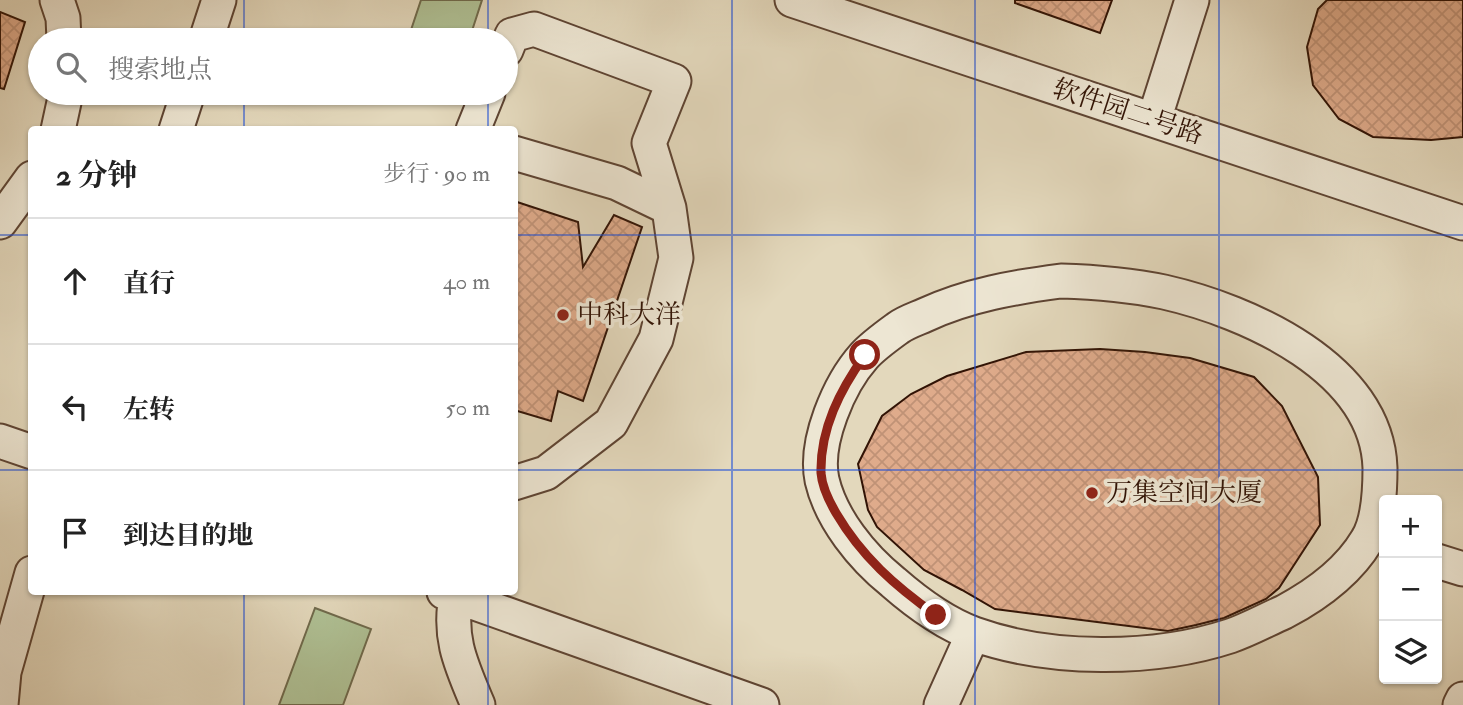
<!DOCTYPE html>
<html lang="zh">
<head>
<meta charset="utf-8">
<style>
	:root { --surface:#fff; --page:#f2f2f2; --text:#222; --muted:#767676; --line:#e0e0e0 }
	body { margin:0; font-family:"IM FELL Double Pica","Noto Serif SC",serif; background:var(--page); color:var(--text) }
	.controls { position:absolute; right:21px; bottom:21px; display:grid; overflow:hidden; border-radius:7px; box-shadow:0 2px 5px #0004 }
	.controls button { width:63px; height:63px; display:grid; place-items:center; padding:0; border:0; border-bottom:2px solid var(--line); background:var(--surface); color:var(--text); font:35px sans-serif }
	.stop { position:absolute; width:21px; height:21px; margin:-16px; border:5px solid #8f2418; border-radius:50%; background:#fff }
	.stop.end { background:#8f2418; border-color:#fff; box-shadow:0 2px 7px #0008 }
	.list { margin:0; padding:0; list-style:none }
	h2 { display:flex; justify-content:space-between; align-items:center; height:91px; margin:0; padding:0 28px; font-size:30px }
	h2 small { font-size:23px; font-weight:400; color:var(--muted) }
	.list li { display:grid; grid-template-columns:46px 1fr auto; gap:21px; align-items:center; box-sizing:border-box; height:126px; padding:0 28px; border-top:2px solid var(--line) }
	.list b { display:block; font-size:26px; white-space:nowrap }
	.list em { font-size:23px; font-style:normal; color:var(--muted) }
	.icon { flex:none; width:38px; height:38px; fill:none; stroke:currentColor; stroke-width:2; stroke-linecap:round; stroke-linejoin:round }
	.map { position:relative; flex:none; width:1463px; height:705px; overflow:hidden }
	.search { position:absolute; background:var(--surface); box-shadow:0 2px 5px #0004; left:28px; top:28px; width:490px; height:77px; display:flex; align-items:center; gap:18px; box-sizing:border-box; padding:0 24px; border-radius:38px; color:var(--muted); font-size:26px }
	.panel { position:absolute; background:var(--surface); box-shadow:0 2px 5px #0004; left:28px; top:126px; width:490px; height:469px; border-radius:7px }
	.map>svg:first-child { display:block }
	.grass { fill:#afc094; stroke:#706a4c; stroke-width:2 }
	.building { fill:url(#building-cross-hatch); stroke:#311305; stroke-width:2 }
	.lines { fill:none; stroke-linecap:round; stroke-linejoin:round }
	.minor-casing { stroke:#5e4433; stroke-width:37 }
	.minor { stroke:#ede6d3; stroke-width:33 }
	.route { stroke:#8f2418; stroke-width:9 }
	.grid { fill:none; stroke:#1d4ed8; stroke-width:2; stroke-opacity:0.55 }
	.poi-dot { fill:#8f2418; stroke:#ede6d3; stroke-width:2.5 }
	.labels { text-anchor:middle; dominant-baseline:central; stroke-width:7; stroke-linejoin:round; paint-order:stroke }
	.street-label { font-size:26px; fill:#311305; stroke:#ede6d3 }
	.poi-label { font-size:26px; fill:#311305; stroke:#ede6d3; text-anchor:start }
</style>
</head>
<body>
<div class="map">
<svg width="1463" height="705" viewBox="0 0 1463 705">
	<defs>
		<pattern id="building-cross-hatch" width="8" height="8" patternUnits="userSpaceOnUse" patternTransform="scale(1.75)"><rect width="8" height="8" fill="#dfab8b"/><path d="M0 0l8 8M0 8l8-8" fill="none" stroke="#c09276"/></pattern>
	</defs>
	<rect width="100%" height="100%" fill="#e3d8bc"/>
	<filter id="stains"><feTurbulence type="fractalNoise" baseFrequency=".00286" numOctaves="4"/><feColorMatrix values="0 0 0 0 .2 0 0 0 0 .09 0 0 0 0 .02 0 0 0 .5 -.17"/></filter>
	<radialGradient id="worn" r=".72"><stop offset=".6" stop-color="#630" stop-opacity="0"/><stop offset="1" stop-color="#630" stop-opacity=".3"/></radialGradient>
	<path class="grass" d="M421 0H482L469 40H412L408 39Z
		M315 608 371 629 343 705H279Z"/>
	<path class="building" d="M1015 0H1112L1100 33 1015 3Z
		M1327 0H1463V137L1431 140 1373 137 1339 119 1313 85 1307 47 1318 9Z
		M0 12 25 22 4 89 0 88Z
		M514 201 578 222 583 267 614 215 642 227 583 401 558 391 551 421 514 410Z
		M1100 349 1145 352 1190 358 1254 377 1282 406 1318 477 1320 525 1279 588 1266 599 1224 618 1196 625 1168 631 995 609 962 590 924 570 877 527 868 510 858 464 882 416 911 394 947 376 1026 352Z"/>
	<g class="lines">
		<g class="minor-casing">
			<path id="minor" d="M57 0 63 18 64 40
				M792 0 1463 223
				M206 40 219 0
				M506 50 512 35 534 29 674 81 649 143 669 208 676 258 656 339 611 423 546 473 514 483
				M1154 120 1192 0
				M58 130 66 93
				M176 130 188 93
				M473 130 488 93
				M514 153 617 183 669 208
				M0 222 32 178
				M1061 281C1096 282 1130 285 1164 292 1248 311 1377 368 1380 468 1380 490 1379 521 1367 540 1348 572 1316 595 1284 612 1266 620 1248 630 1230 636 1154 661 1049 661 974 634 944 623 917 603 893 582 862 557 831 519 822 480 814 442 839 384 864 356 873 346 887 336 898 328 906 322 916 319 925 315 968 295 1015 287 1061 281Z
				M0 441 32 452
				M1437 561 1463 569
				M444 592 762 705
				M457 592C447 636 461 665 478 705
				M1 705 4 672 32 573
				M941 705 973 634
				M1460 705 1463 699"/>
		</g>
		<use href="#minor" class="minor"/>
	</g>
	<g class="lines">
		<path class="route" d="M865 355C840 390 820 429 821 473 822 487 829 501 836 513 862 557 895 586 936 615"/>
	</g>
	<path class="grid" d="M244 0V40M488 0V40M732 0V705M975 0V705M1219 0V705M244 93V130M488 93V130M0 235H32M514 235H1463M0 470H32M514 470H1463M244 592V705M488 592V705"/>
	<g class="poi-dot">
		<circle cx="563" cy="315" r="7"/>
		<circle cx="1092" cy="493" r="7"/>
	</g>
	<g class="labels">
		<g class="street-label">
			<text transform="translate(1128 112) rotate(18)">软件园二号路</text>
		</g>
		<g class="poi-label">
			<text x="577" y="315">中科大洋</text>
			<text x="1106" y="493">万集空间大厦</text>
		</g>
	</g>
	<rect width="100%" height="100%" filter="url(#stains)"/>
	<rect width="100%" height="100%" fill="url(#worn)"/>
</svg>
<div class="controls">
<button>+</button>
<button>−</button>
<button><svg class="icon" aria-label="layers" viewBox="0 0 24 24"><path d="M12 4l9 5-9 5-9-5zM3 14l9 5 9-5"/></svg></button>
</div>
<div class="stop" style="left:865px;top:355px"></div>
<div class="stop end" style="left:936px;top:615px"></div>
<div class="search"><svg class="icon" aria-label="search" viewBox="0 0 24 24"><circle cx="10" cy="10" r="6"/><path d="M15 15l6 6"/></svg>搜索地点</div>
<section class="panel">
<h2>2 分钟<small>步行 · 90 m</small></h2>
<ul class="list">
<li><svg class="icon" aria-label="ahead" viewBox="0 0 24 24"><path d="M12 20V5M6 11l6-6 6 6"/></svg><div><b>直行</b></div><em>40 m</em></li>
<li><svg class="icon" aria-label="left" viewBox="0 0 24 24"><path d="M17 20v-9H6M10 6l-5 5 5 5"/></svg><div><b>左转</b></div><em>50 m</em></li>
<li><svg class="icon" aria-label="arrive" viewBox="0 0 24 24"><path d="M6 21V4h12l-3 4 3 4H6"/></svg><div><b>到达目的地</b></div></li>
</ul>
</section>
</div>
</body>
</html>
